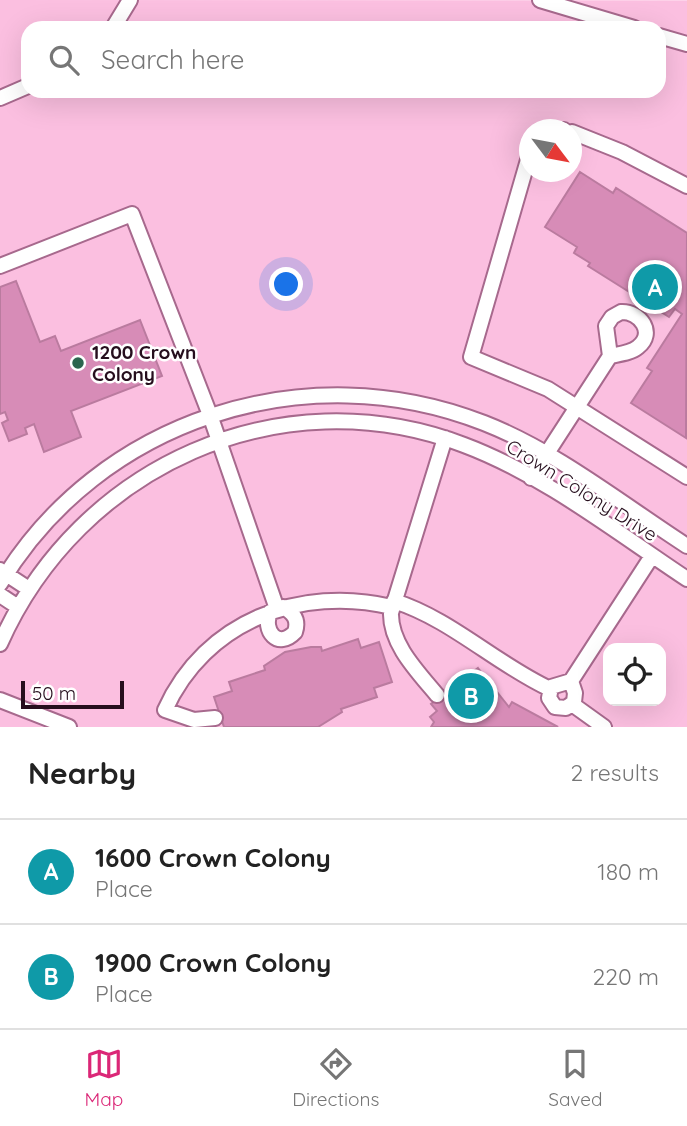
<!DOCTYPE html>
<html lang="en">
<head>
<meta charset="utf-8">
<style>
	:root { --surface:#fff; --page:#f6f6f6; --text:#222; --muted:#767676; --line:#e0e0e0; --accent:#db2777 }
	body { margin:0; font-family:Quicksand,sans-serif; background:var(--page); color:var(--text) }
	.controls { position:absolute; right:21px; bottom:21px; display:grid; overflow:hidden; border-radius:14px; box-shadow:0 7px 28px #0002 }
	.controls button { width:63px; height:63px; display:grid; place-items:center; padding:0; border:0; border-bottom:2px solid var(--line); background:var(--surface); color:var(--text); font:35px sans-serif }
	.compass { position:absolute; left:519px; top:119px; width:63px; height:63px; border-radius:50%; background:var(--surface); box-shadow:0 7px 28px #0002; rotate:122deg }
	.scale { position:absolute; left:21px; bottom:18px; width:103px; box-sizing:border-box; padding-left:7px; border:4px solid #260e1d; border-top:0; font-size:19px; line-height:24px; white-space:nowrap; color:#260e1d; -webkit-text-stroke:5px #fff; paint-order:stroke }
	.you { position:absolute; left:287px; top:285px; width:24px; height:24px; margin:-18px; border:5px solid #fff; border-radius:50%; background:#1a73e8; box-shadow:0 0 0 10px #1a73e833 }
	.badge { display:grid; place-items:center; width:46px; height:46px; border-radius:50%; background:var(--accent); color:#fff; font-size:23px; font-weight:700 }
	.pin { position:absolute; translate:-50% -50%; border:4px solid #fff; box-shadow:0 2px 7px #0006 }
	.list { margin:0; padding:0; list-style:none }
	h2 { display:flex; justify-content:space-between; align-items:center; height:91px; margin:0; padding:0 28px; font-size:30px }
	h2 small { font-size:23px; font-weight:400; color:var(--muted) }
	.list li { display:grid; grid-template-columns:46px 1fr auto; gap:21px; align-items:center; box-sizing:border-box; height:105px; padding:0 28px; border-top:2px solid var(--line) }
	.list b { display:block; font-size:26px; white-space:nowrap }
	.list p { margin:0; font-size:23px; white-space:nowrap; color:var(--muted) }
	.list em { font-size:23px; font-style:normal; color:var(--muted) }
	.icon { flex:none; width:38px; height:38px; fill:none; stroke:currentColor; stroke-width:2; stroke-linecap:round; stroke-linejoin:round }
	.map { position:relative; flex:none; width:687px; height:727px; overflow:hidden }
	.search { position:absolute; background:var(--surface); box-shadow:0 7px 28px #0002; left:21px; right:21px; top:21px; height:77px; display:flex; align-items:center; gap:18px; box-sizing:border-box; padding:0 24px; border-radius:21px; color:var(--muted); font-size:26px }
	.sheet { height:301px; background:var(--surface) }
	nav { display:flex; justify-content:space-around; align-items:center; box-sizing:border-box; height:98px; border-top:2px solid var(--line); background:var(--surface); font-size:19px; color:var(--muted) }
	nav a { display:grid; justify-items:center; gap:4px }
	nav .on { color:var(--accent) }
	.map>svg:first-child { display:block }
	.built { fill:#fbbfe0; fill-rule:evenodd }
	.building { fill:#d78cb7; stroke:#ba7b9f; stroke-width:2 }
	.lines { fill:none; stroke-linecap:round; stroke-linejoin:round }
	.minor-casing { stroke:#a7698d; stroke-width:18 }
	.minor { stroke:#fff; stroke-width:14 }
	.poi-dot { fill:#2b654e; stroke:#fff; stroke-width:2.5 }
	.labels { text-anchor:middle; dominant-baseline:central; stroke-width:5; stroke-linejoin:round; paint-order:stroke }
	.poi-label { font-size:19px; font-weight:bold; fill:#260e1d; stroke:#fff; text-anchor:start }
	.street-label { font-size:19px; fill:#260e1d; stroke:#fff }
</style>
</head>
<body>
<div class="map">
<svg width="687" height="727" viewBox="0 0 687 727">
	<rect width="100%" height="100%" fill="#fdd2e9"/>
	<path class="built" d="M0 0 687 1V727H0ZM28 28H659V91H28ZM530 130H572V172H530ZM608 648H661V701H608Z"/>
	<path class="building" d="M580 172 613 193 616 188 687 233 686 438 631 403 652 371 647 368 682 314 675 309 669 317 588 266 590 263 574 253 577 247 545 227Z
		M16 281 40 342 55 336 61 351 140 320 162 376 71 411 81 437 44 452 34 424 25 428 27 434 9 441 2 423 8 420 5 412 0 414V287Z
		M358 639 361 648 379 642 392 682 374 688 377 697 341 709 342 712 318 727H224L214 697 232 691 229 682 265 670 264 666 285 652 311 647H321L322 651Z
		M478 668 509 707 512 702 558 727H431L434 722 430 717 437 711 431 704Z"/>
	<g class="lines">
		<g class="minor-casing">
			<path id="minor" d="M540 0 634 28
				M113 28 130 0
				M659 36 687 44
				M0 98 28 86
				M547 130H564
				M572 132 622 152 687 186
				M530 153 471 357 548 389 687 477
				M0 266 132 214 210 415 277 609
				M621 312C640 311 656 333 638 347 631 353 619 354 610 356L606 326 612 317Z
				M531 478 610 356
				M0 570 29 589
				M0 584C99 419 306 353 484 423 556 451 622 504 687 546
				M0 595 18 607
				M394 601C451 619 496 664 550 689
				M270 612C262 631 278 650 295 632 299 620 294 613 283 607
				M0 644C79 466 280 375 464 445 544 475 616 532 687 579
				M571 681 652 556
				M571 681 575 693 574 702 566 708 555 707 549 698 551 687Z
				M437 695C418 672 390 644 391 613L445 438
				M0 700 69 727
				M572 704 604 727
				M215 718 194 720 165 710C205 621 301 585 392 607"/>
		</g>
		<use href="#minor" class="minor"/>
	</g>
	<circle class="poi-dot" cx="78" cy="363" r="7"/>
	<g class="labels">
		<g class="poi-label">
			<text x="92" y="352">1200 Crown<tspan x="92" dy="22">Colony</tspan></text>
		</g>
		<g class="street-label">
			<text transform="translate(582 490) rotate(32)">Crown Colony Drive</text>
		</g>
	</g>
</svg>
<div class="controls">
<button><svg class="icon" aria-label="locate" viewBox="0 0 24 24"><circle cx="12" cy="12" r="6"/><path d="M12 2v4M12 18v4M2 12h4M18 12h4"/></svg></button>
</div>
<svg class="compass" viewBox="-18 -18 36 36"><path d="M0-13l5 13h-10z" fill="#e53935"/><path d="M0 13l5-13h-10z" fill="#767676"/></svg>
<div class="scale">50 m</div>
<div class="you"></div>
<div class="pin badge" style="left:655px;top:287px;background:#0f9aa8">A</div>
<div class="pin badge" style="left:471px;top:696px;background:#0f9aa8">B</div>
<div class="search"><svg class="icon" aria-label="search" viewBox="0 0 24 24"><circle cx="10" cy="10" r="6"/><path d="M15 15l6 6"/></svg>Search here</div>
</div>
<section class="sheet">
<h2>Nearby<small>2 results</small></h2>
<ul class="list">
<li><span class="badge" style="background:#0f9aa8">A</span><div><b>1600 Crown Colony</b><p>Place</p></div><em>180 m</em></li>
<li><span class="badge" style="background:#0f9aa8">B</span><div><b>1900 Crown Colony</b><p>Place</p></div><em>220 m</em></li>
</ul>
</section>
<nav>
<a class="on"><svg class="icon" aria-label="map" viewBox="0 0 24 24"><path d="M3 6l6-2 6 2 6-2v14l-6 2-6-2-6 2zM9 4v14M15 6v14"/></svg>Map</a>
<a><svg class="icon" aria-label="directions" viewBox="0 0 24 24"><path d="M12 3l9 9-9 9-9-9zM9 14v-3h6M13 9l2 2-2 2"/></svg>Directions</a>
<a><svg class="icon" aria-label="saved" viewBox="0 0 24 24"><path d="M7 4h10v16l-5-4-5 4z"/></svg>Saved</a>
</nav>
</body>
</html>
